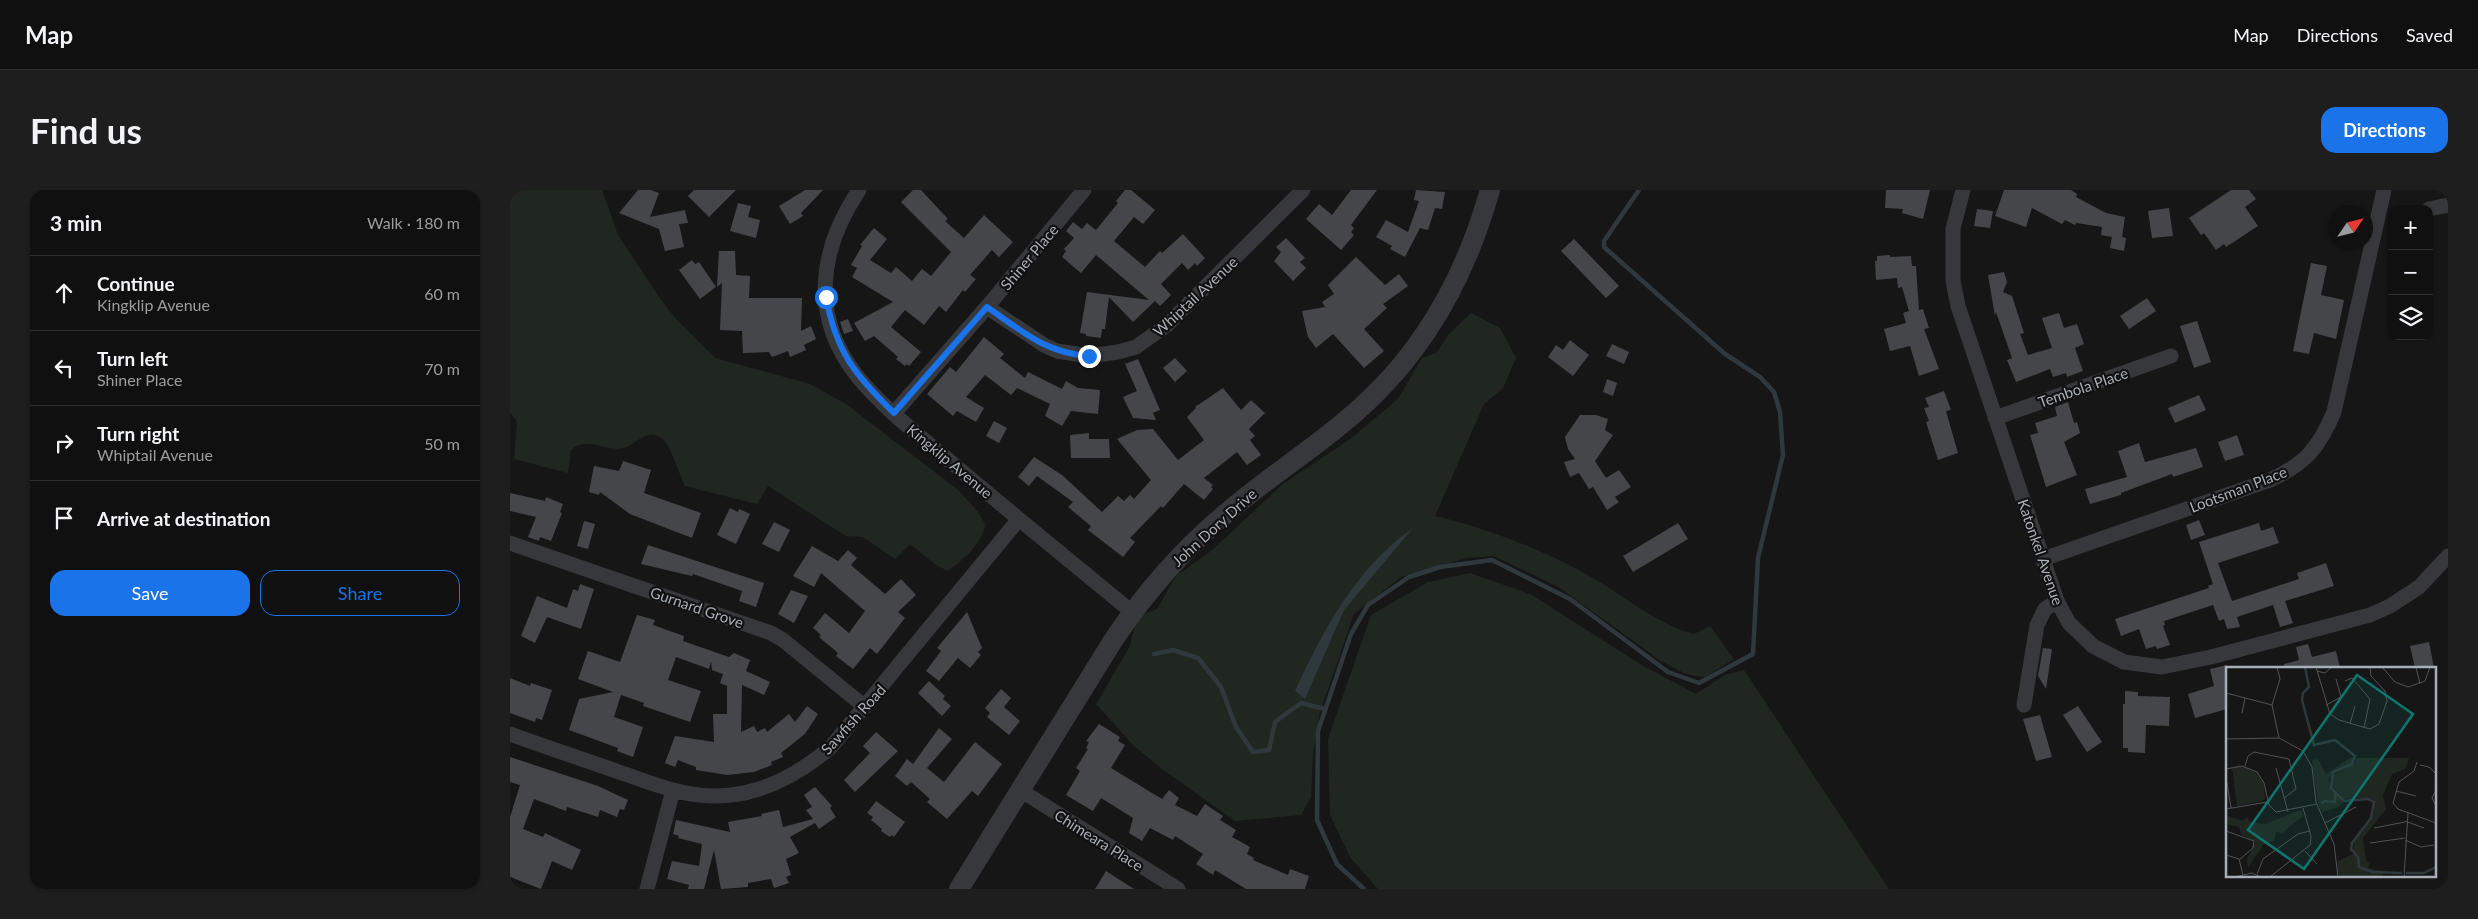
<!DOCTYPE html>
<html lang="en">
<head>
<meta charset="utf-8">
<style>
	:root { --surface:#101011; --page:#1e1e1f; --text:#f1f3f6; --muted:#9c9d9f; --line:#303031; --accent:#1a73e8 }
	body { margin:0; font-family:Lato,sans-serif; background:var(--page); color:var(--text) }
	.controls { position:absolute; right:15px; top:15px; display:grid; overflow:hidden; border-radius:10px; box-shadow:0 1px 4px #0004 }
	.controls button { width:45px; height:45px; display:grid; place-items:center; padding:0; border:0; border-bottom:1px solid var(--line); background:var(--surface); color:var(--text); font:25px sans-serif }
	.compass { position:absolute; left:1818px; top:15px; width:45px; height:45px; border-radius:50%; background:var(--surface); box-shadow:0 1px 4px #0004; rotate:55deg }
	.stop { position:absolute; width:15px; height:15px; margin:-11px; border:4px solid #1a73e8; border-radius:50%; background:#fff }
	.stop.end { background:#1a73e8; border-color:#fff; box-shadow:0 1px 5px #0008 }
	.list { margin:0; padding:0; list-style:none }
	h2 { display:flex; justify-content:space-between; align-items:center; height:65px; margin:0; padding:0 20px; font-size:21px }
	h2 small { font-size:16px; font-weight:400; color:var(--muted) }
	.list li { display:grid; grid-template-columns:32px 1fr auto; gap:15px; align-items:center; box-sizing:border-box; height:75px; padding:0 20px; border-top:1px solid var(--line) }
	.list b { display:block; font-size:19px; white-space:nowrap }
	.list p { margin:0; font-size:16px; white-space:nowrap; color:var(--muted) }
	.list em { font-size:16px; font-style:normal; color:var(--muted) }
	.actions { display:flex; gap:10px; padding:15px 20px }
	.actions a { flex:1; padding:11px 0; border:1px solid var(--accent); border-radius:15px; text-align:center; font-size:18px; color:var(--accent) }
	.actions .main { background:var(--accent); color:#fff }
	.icon { flex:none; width:28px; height:28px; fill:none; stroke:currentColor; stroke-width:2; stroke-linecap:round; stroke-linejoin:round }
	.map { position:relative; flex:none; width:1938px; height:699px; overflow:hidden; border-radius:15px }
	header { display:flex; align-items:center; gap:30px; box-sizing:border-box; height:70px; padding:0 25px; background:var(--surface); border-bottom:1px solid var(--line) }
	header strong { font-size:24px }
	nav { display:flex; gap:28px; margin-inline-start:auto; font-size:18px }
	.intro { display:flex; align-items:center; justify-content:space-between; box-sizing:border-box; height:120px; padding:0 30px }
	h1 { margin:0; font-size:35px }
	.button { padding:12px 22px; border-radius:15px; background:var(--accent); color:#fff; font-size:18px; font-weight:700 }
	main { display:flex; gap:30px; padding:0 30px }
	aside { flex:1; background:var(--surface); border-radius:15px; box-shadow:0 1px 4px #0004 }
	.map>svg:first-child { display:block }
	.green { fill:#202720 }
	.water { fill:#2f383c }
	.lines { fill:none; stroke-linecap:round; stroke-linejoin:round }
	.stream { stroke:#2f383c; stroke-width:4.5 }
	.building { fill:#45464a }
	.minor { stroke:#37383c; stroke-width:15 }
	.tertiary { stroke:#37383c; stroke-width:20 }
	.route { stroke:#1a73e8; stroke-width:6 }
	.labels { text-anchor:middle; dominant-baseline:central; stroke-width:4.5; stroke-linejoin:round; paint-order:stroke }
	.street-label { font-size:15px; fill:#a9afb6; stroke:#111112 }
	.inset-river { fill:none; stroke:#2f383c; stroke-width:2.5 }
	.inset-road { fill:none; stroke:#515357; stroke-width:1 }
	.view { fill:#0f766e; fill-opacity:0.15; stroke:#0f766e; stroke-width:2.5 }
	.inset-edge { fill:none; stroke:#a9afb6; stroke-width:2.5 }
</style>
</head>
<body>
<header>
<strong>Map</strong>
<nav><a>Map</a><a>Directions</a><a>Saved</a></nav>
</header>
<div class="intro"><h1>Find us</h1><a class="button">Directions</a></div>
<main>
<aside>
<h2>3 min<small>Walk · 180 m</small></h2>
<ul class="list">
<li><svg class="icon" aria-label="ahead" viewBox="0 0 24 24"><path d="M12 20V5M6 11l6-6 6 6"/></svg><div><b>Continue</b><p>Kingklip Avenue</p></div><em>60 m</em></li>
<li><svg class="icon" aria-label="left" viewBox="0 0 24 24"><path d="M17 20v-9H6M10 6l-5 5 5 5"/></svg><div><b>Turn left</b><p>Shiner Place</p></div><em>70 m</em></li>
<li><svg class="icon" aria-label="right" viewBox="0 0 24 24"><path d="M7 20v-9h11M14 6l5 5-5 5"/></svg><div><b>Turn right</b><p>Whiptail Avenue</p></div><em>50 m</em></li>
<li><svg class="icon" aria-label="arrive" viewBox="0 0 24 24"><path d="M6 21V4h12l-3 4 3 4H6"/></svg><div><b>Arrive at destination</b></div></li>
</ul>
<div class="actions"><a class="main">Save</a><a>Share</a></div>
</aside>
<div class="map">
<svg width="1938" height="699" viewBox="0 0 1938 699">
	<rect width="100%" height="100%" fill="#161617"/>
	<path class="green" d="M0 0H92L108 45 149 107 166 129 205 168 300 194 336 214 448 300 468 322 475 334C473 353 453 370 438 381L426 375 400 354 385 369 353 347 336 346 258 296 247 314 175 296C169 284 161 255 151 248 137 237 125 256 113 258 94 262 78 245 61 260L58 283 4 269 7 231 0 223Z
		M961 123 990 138 1006 168 993 198 974 214 925 326C977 338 1042 363 1088 391 1119 410 1148 434 1184 444L1200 436 1224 469 1195 487 1178 485 1151 471 1050 398 984 366 957 368 891 387 844 424 810 522 803 564 801 607 791 625 725 631 652 579 623 555 586 514 620 456 627 427 647 419 666 386 701 361 773 294 839 250 888 209 912 168 926 163 939 144Z
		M960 383 1022 405 1130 474 1186 504 1215 485 1234 480 1379 699H868L840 667 820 625 818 549 861 425 918 392Z"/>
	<path class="water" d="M903 338 834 420 795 509 785 501C813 440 847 377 903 338Z"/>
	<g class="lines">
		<path class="stream" d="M644 464 663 460 688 468 711 497 726 537 743 562 759 560 765 532 791 513 815 519
			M854 699 827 674 807 630 808 541 841 444 858 415 899 387 930 377 982 370 1060 409 1158 482 1189 493 1243 464 1248 368 1273 265 1270 222 1264 202 1250 187 1215 164 1094 57V51L1129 0"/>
	</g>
	<path class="building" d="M128 0H141L149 3 140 27 175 20 178 33 169 34 174 57 155 61 149 39 109 23Z
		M184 0H226L199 27 178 6Z
		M295 0H313L291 23 293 26 280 34 269 16Z
		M403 0H411L438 29 435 31 454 48 474 25 503 52 489 67 482 60 460 85 466 89 455 102 453 100 436 122 429 116 414 135 395 120 381 137 411 162 399 176 397 174 395 176 386 169 388 167 364 146 355 151 344 133 383 112 342 87 347 78 341 75 352 56 350 55 364 38 377 49 360 70 381 83 386 77 402 91 412 79 421 86 441 62 391 12Z
		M615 0H621L645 20 633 34 624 27 604 51 635 77 650 61 652 63 673 44 695 68 687 76 685 73 678 80 672 73 651 94 661 105 650 116 645 111 623 132 599 107 595 139H592L591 148 576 146V144L570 143 577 102 639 110 586 65 571 83 552 67 556 61 554 59 564 48 556 41 563 32 572 39 577 33 586 40 608 13 606 11Z
		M841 0H867L841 35 844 38 841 42 844 45 831 60 796 29 809 14 822 25Z
		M906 0 935 2 932 19 925 18 918 40 910 38 895 67 880 59 882 56 866 47 876 30 898 42 909 11 904 10Z
		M1376 0H1420L1413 29 1392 23 1393 19 1375 18Z
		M1494 0H1561L1567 4 1566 7 1596 23 1615 27 1612 47 1616 48 1614 61 1600 58 1602 47 1591 45 1592 37 1566 33 1565 35 1555 30 1552 34 1522 18 1516 37 1485 26Z
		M1721 0H1739L1746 9 1735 17 1748 36 1716 57 1714 54 1706 60 1694 43 1691 45 1679 28Z
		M228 13 241 16 238 27 250 30 246 48 220 41Z
		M1659 18 1663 46 1642 48 1638 21Z
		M1467 19 1483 21 1480 38 1464 36Z
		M776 48 795 68 790 72 796 78 783 91 764 71 771 62 766 57Z
		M1064 49 1109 96 1096 108 1051 61Z
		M209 61H225L226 85 240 86 239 108H292L291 141 301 136 306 149 294 155 296 160 280 167 278 161 262 167 259 162 233 163 232 141 210 140 212 93 207 97Z
		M1380 65V67L1401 66 1402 76H1406L1409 120 1413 119 1419 138 1414 139 1429 179 1409 186 1400 156 1380 161 1374 139 1396 133 1393 123 1399 121 1392 97 1388 98 1387 88 1366 90 1365 71H1367V66Z
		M846 67 875 95 889 84 898 96 873 114 877 118 854 139 874 161 854 178 823 144 806 158 798 147 792 121 815 117 812 112 824 104 818 95Z
		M182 70 185 74 189 72 206 97 190 109 169 80Z
		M1801 73 1817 76 1811 105 1834 110 1826 149 1804 143 1799 164 1783 161Z
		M1494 82 1497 92 1493 102 1502 106 1514 143 1510 144 1518 165 1542 158 1532 128 1549 123 1554 138 1567 134 1574 154 1565 158 1573 181 1557 187 1556 183 1543 187 1540 179 1506 192 1497 170 1502 168 1486 122 1485 126 1478 85Z
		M1637 108 1646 121 1619 139 1610 126Z
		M338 129 343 141 334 144 330 132Z
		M1687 131 1701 172 1684 178 1670 136Z
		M474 147 494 164 490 168 515 188 518 182 552 199 556 191 568 198 590 200 588 224 561 221 552 236 535 226 540 214 507 198 501 205 475 185 456 207 474 218 466 232 447 221 443 226 417 204 440 177 446 182Z
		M1060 150 1079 165 1063 186 1038 167 1046 155 1053 160Z
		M1102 154 1119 162 1114 174 1096 166Z
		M665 168 677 181 665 192 653 178Z
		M628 169 650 220 643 223 646 230 623 228 613 207 627 201 615 174Z
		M1097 189 1107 193 1103 206 1093 202Z
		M713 198 731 220 741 210 755 223 739 239 745 246 740 250 751 265 737 275 727 262 694 288 703 295 701 297 703 299 694 310 674 294 653 318 651 316 620 348 625 352 613 367 578 340 581 336 558 317 563 312 527 286 519 296 508 287 524 267 552 285 592 322 608 306 614 311 620 305 624 309 641 290 607 249 627 240 643 239 668 270 694 250 677 227 686 218 685 217Z
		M1434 201 1441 220 1436 221 1448 263 1428 270 1416 232 1419 231 1414 218 1419 217 1415 208Z
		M1689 205 1696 220 1665 233 1658 218Z
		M1558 212 1564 233 1567 232 1570 243 1554 252 1567 285 1536 297 1520 245 1528 243 1525 233 1547 226 1545 217Z
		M1070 225H1086L1098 229 1095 240 1103 245 1085 271 1096 288 1109 280 1121 297 1105 307 1109 312 1097 320 1083 297 1079 299 1069 283 1060 287 1054 272 1065 269 1058 259 1055 247Z
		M484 231 497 238 489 253 476 246Z
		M579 243V249H599L600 268H561L560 245Z
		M1727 245 1734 265 1715 271 1708 252Z
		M1629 253 1635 272 1686 258 1693 277 1663 287 1662 284 1611 303V305L1580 314 1575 299 1617 287 1608 261Z
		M113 271 141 280 134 303 191 323 182 348 120 324 90 302 89 305 79 302 84 276 109 281Z
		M0 303 35 311 36 307 53 314 50 322 52 323 41 351 30 347 29 351 18 347 26 327 0 321Z
		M220 318 228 322 229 319 240 324 226 354 207 345Z
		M1689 330 1695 345 1681 350 1676 335Z
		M74 331 85 334 78 359 67 356Z
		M264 332 280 340 269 362 252 354Z
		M1168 333 1178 349 1123 382 1113 366Z
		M1749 333 1751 341 1763 337 1769 353 1708 373 1722 411 1789 389 1787 383 1816 373 1824 396 1775 411 1783 433 1770 437 1763 415 1727 427 1730 437 1717 439 1714 429 1709 431 1703 415 1654 431 1655 435 1653 436 1660 455 1647 459 1646 456 1636 459 1629 439 1611 446 1605 429 1699 398 1698 396 1703 394 1689 352Z
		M138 355 254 393 246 417 229 411 232 401 183 384 182 386 131 374Z
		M302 356 328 371 338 360 347 368 341 375 375 404 391 389 406 405 388 422 395 428 367 464 360 458 343 479 326 466 328 463 309 447 311 445 303 438 315 423 339 443 355 421 311 383 304 397 283 386Z
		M70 394 84 399 71 439 37 427 25 453 11 446 27 406 57 418 63 399 68 401Z
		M281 400 298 406 284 433 268 424Z
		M457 422 472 458 468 462 471 465 460 478 448 468 429 491 416 481 431 461 427 458Z
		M127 425 145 430 143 435 174 446 173 451 219 467 224 463 240 470 236 481 260 492 254 505 232 495 231 542 244 536 247 542 255 538 257 542 279 524 285 532 297 516 308 524 295 544 271 563 273 567 261 572 262 575 244 582 217 585 186 580V577L168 570 165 577 155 573 165 546 204 552 203 524H217V496L210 493 213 484 202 480 201 471 199 479 166 467 158 490 191 501 180 532 133 516 134 513 111 505 104 527 133 537 123 567 107 561 108 558 59 540 69 509 103 502 68 489 78 461 110 472Z
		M1919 452 1924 478H1905L1900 456Z
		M1798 454 1802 467 1826 461 1830 478H1774V474L1789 470 1786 457Z
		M1533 458 1542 459 1536 499 1528 486Z
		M1717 475V519L1685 528 1678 504 1704 496 1700 479Z
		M0 488 20 496 21 493 42 500 32 530 26 528 25 532 0 523Z
		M419 491 435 506 433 509 441 516 432 526 408 503Z
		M491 499 501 508 494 517 510 531 499 545 477 527 480 523 475 518Z
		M1615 501 1628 502V506L1660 507 1659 536 1636 535 1635 563 1618 562V558H1613V514H1615Z
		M1568 516 1592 552 1577 562 1553 525Z
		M1530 525 1542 567 1526 571 1513 529Z
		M589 534 610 547 608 551 615 555 601 578 652 609 659 600 669 608 665 615 687 626 695 614 713 626 710 630 726 640 722 647 740 657 737 664 744 668 743 670 778 685 780 679 799 686 795 699H736L705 680 703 685 686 674 693 664 665 646 663 650 640 638 632 651 619 643 623 628 591 608 583 621 556 605 570 581 566 578 578 559 576 558 579 552 576 551Z
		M429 538 442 549 417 578 434 592 465 552 492 574 468 606 462 601 437 629 417 612 420 609 401 592 397 596 385 586 397 569 403 574Z
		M366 542 388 561 345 602 334 590 360 563 353 556Z
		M0 567 88 596 118 610 114 620 110 619 107 627 90 620 88 627 57 617 56 621 24 609 13 639 33 647 35 643 71 660 62 680 42 671 31 699 0 687V627L10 595 0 592Z
		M305 597 322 616 320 618 326 627 309 639 305 633 280 647 289 663 276 669 281 685 276 687 279 693 264 698 261 689 238 693V697L211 699 204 660 194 699H178L179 695 157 689 162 671 189 676 192 654 168 648 169 646 163 644 166 630 220 642 218 632 252 626 251 624 269 620 273 637 303 629 296 620 302 617 294 605Z
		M366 611 395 632 384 647 382 645 380 647 371 641 372 639 361 630 363 627 357 623Z
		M596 681 624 699H585Z"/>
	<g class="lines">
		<path class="minor" d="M349 0C309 60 300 126 347 186 378 224 420 253 456 285 511 331 567 377 622 422
			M1453 0 1443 39V91L1448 116 1547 411 1559 433 1583 456 1614 472 1652 477 1701 467 1860 425 1880 416 1909 397 1938 366
			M1919 19 1938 15
			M477 117 534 155 547 161 579 166 608 162 626 157 657 135 793 0
			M384 223 477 117 574 0
			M1485 228 1661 166
			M0 353 261 443 273 450 355 517
			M1533 369 1760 290C1795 274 1809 258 1824 222L1874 0
			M1514 515 1527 435 1535 419 1547 411
			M0 544C36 557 72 569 109 582 127 588 145 595 163 600 224 617 275 596 321 557L509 329
			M510 600 668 699
			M137 699 163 600"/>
		<path class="tertiary" d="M449 699 604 449C637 400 675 357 720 320 766 281 819 249 862 207 921 150 958 78 980 0"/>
	</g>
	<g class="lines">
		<path class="route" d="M316 107C326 162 345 185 384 223L477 117C512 141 535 163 579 166"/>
	</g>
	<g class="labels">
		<g class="street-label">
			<text transform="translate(519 67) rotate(-50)">Shiner Place</text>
			<text transform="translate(685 106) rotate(-43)">Whiptail Avenue</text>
			<text transform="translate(1573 197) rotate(-19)">Tembola Place</text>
			<text transform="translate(440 271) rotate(40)">Kingklip Avenue</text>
			<text transform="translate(1728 299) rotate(-21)">Lootsman Place</text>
			<text transform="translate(704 337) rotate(-42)">John Dory Drive</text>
			<text transform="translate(1531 362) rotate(71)">Katonkel Avenue</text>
			<text transform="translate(187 417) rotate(19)">Gurnard Grove</text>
			<text transform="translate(343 529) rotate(-48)">Sawfish Road</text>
			<text transform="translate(589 650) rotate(32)">Chimeara Place</text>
		</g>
	</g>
	<g transform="translate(1716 477)">
		<rect width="210" height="210" fill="#161617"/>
		<path d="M124 91H128L127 96 107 105 103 113 104 119 117 135 113 140 96 145 92 137 86 93 92 92 100 107ZM130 91H183L179 102 166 107 157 128 160 142 137 171 140 193 144 197 142 201 157 204V210H114L111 202 112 194 127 187 128 172 148 145V133L144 131 118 132 105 118 107 108 129 96ZM16 99 31 106 38 118 39 133 11 139 6 101ZM71 144H76L77 149 56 166 50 165 48 174 38 177 22 201 21 192 30 175 15 167 13 160 0 157V148L17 154 21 150 24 155 39 157Z" fill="#202720"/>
		<path class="inset-river" d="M79 0 83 20 77 26 76 33 88 78 109 73 129 89 126 97 107 105 105 121 118 134 142 132 148 135 145 151 126 176 125 182 132 190 133 200 146 205 176 206M96 137 98 134 109 135V127M180 206H198L210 200"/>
		<path class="inset-road" d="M51 0 54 12 46 38 53 71M90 0 104 47 113 53 144 62 153 57 161 34 159 24 145 9 144 0M156 0 169 15 182 20 199 14 204 0M190 0 194 17M91 4 99 6 106 0M119 14 126 11 144 32 138 61M0 26 46 38M100 38 115 30 110 12M16 46 19 31M124 57 129 39M0 72 53 71 77 84 86 100 90 135 108 177 112 210M191 95 188 104 173 115 167 136 172 142 210 156M194 98 203 100 210 107M19 99 22 89 28 85 63 92 70 122 58 131M50 101 62 145M0 102 16 99 31 105 38 116 43 138 50 145 91 137M1 116 5 141M210 123 206 131 210 139M170 124 190 129M0 142 41 135M179 154 198 161M99 156 130 140M148 161 179 155M0 164 28 174 27 181 13 193M179 173 195 180 208 178M144 176 179 171M79 184 91 197M0 188 13 192 17 208M31 207 37 192 72 167 84 164M9 210 26 206 35 210M44 210 84 178 85 169 77 141M178 210 182 146"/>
		<path class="view" d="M131 8 187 47 78 202 22 163Z"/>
		<rect width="210" height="210" class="inset-edge"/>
	</g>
</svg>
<div class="controls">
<button>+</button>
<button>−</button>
<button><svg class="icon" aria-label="layers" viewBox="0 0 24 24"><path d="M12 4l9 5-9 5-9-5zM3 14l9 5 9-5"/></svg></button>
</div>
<svg class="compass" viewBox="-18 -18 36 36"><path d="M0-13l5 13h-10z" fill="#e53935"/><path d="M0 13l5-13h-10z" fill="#9c9d9f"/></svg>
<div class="stop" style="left:316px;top:107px"></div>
<div class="stop end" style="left:579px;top:166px"></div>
</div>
</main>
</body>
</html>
